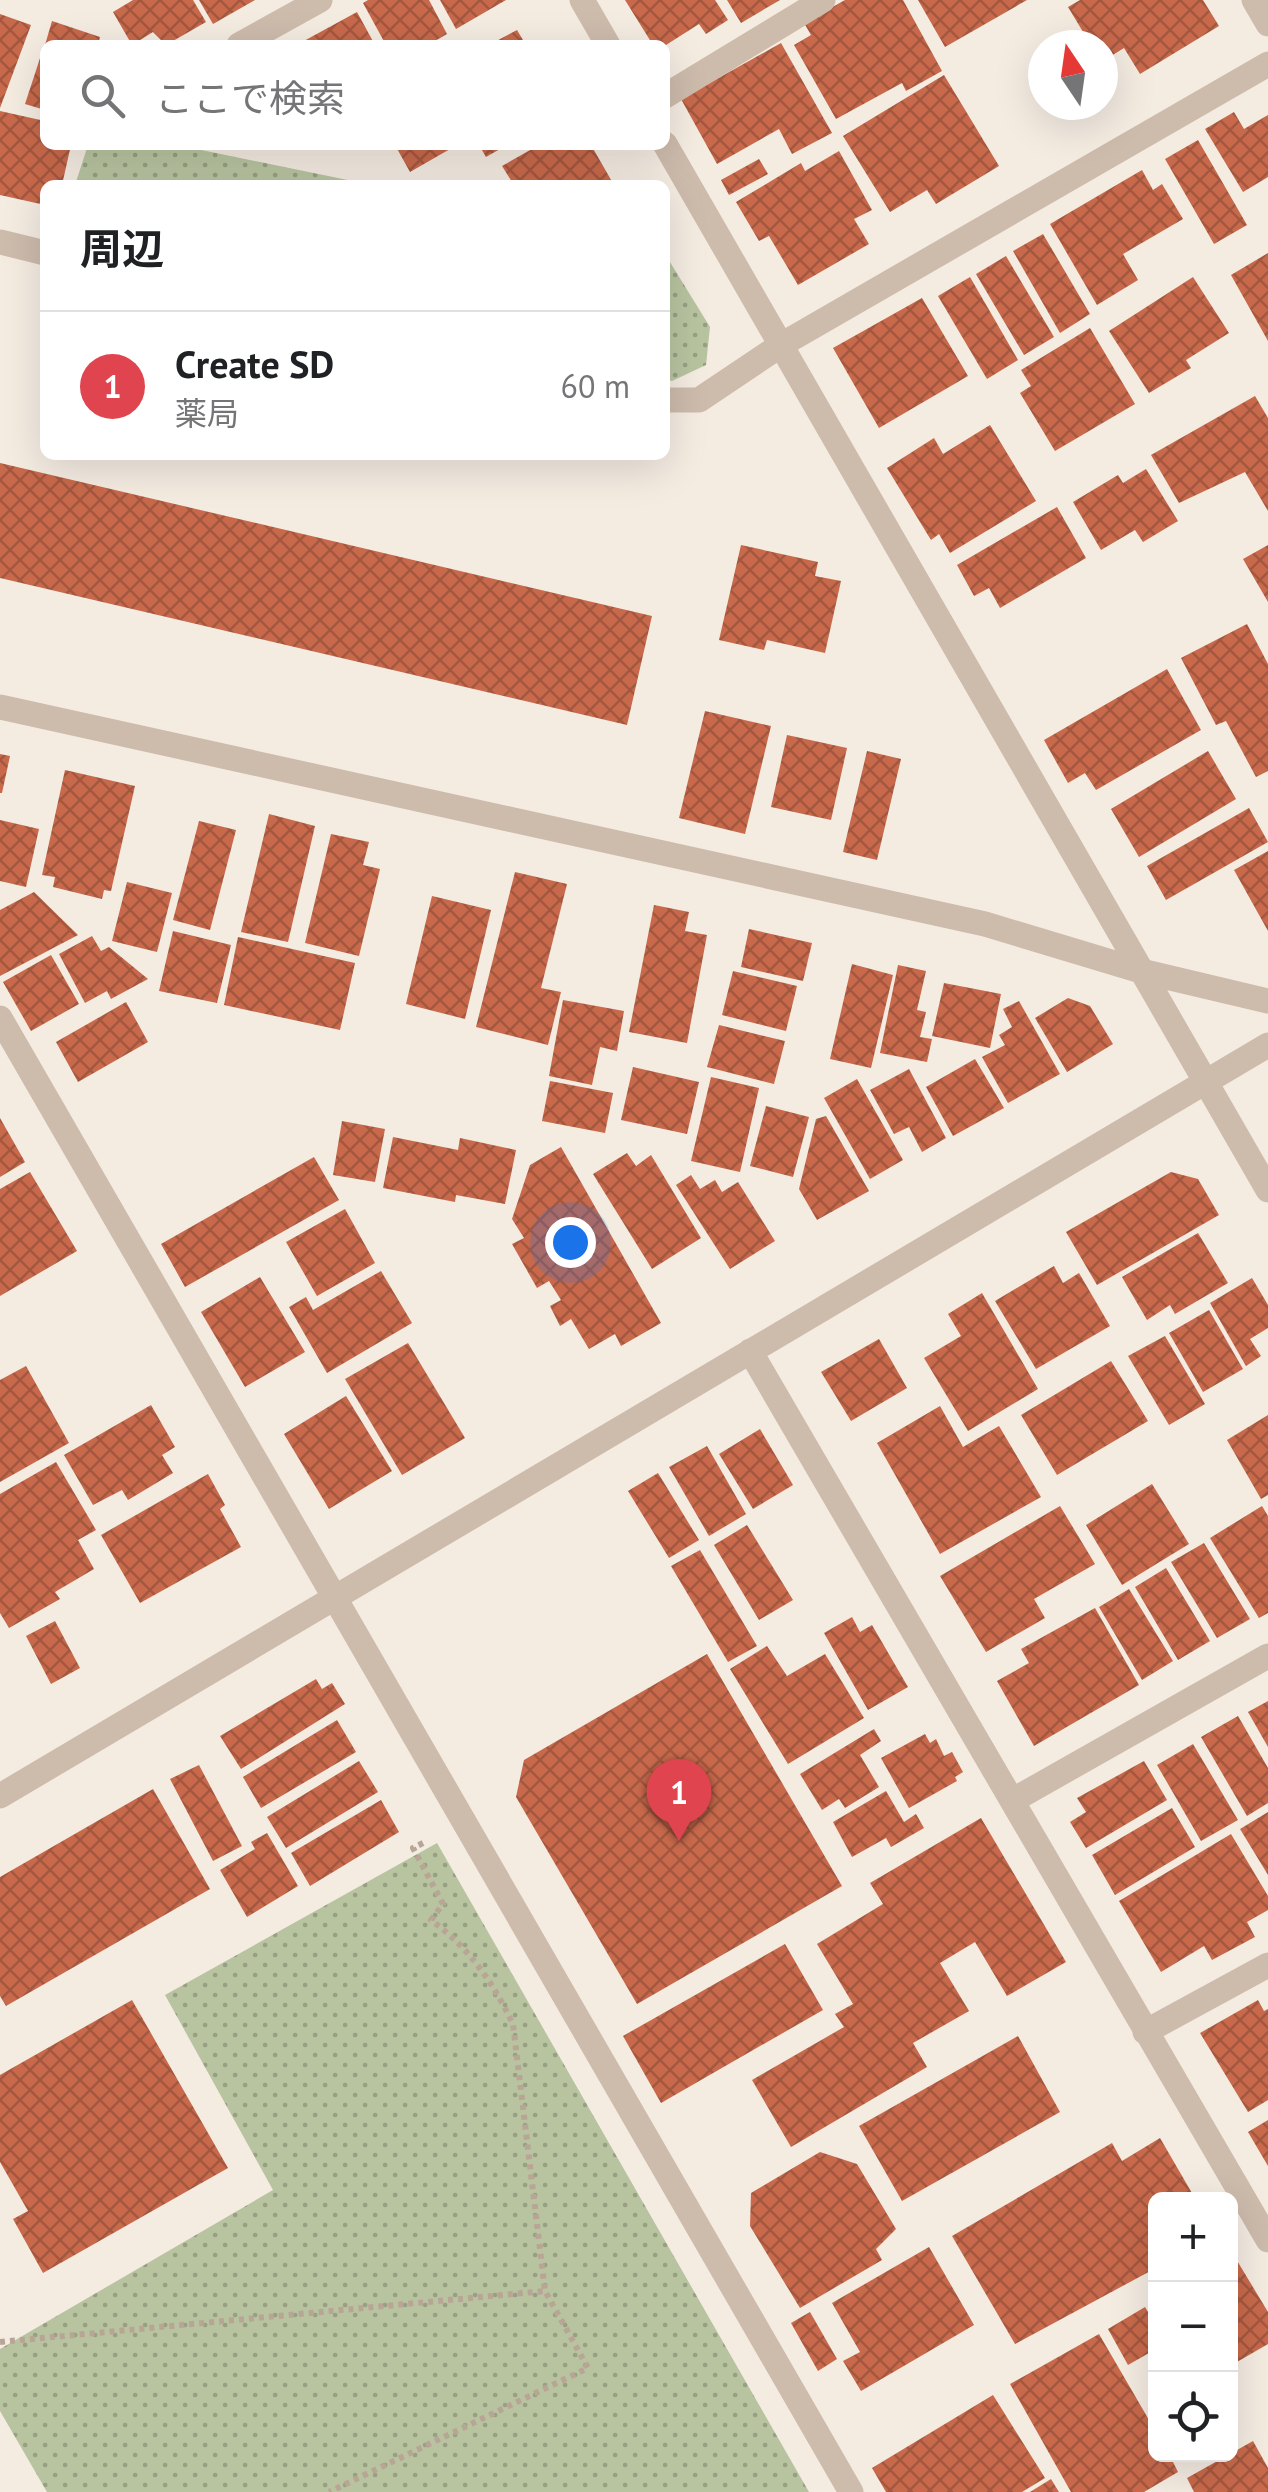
<!DOCTYPE html>
<html lang="ja">
<head>
<meta charset="utf-8">
<style>
	:root { --surface:#fff; --page:#f2f2f2; --text:#202124; --muted:#757577; --line:#e0e0e0; --accent:#1f5a5e }
	body { margin:0; font-family:"PT Sans","Noto Sans JP",sans-serif; background:var(--page); color:var(--text) }
	.controls { position:absolute; right:30px; bottom:30px; display:grid; overflow:hidden; border-radius:15px; box-shadow:0 10px 40px #0002 }
	.controls button { width:90px; height:90px; display:grid; place-items:center; padding:0; border:0; border-bottom:2px solid var(--line); background:var(--surface); color:var(--text); font:50px sans-serif }
	.compass { position:absolute; left:1028px; top:30px; width:90px; height:90px; border-radius:50%; background:var(--surface); box-shadow:0 10px 40px #0002; rotate:347deg }
	.you { position:absolute; left:570px; top:1242px; width:35px; height:35px; margin:-25px; border:8px solid #fff; border-radius:50%; background:#1a73e8; box-shadow:0 0 0 15px #1a73e833 }
	.badge { display:grid; place-items:center; width:65px; height:65px; border-radius:50%; background:var(--accent); color:#fff; font-size:32px; font-weight:700 }
	.pin { position:absolute; translate:-50% -82px; filter:drop-shadow(0 2px 5px #0008) }
	.pin::after { content:''; position:absolute; top:52px; width:35px; height:30px; background:inherit; clip-path:polygon(0 0,100% 0,50% 100%) }
	.list { margin:0; padding:0; list-style:none }
	h2 { display:flex; justify-content:space-between; align-items:center; height:130px; margin:0; padding:0 40px; font-size:42px }
	h2 small { font-size:32px; font-weight:400; color:var(--muted) }
	.list li { display:grid; grid-template-columns:65px 1fr auto; gap:30px; align-items:center; box-sizing:border-box; height:150px; padding:0 40px; border-top:2px solid var(--line) }
	.list b { display:block; font-size:38px; white-space:nowrap }
	.list p { margin:0; font-size:32px; white-space:nowrap; color:var(--muted) }
	.list em { font-size:32px; font-style:normal; color:var(--muted) }
	.icon { flex:none; width:55px; height:55px; fill:none; stroke:currentColor; stroke-width:2; stroke-linecap:round; stroke-linejoin:round }
	.map { position:relative; flex:none; width:1268px; height:2492px; overflow:hidden }
	.search { position:absolute; background:var(--surface); box-shadow:0 10px 40px #0002; left:40px; top:40px; width:630px; height:110px; display:flex; align-items:center; gap:25px; box-sizing:border-box; padding:0 35px; border-radius:15px; color:var(--muted); font-size:38px }
	.panel { position:absolute; background:var(--surface); box-shadow:0 10px 40px #0002; left:40px; top:180px; width:630px; height:280px; border-radius:15px }
	.map>svg:first-child { display:block }
	.park { fill:url(#park-dots) }
	.building { fill:url(#building-cross-hatch) }
	.lines { fill:none; stroke-linecap:round; stroke-linejoin:round }
	.path { stroke:#b9a596; stroke-width:6; stroke-dasharray:5 5; stroke-linecap:butt }
	.minor { stroke:#cdbbac; stroke-width:25 }
</style>
</head>
<body>
<div class="map">
<svg width="1268" height="2492" viewBox="0 0 1268 2492">
	<defs>
		<pattern id="park-dots" width="8" height="8" patternUnits="userSpaceOnUse" patternTransform="scale(2.5)"><rect width="8" height="8" fill="#b8c4a0"/><path d="M2 2h.1M6 6h.1" fill="none" stroke="#97a083" stroke-width="1.8" stroke-linecap="round"/></pattern>
		<pattern id="building-cross-hatch" width="8" height="8" patternUnits="userSpaceOnUse" patternTransform="scale(2.5)"><rect width="8" height="8" fill="#c8694b"/><path d="M0 0l8 8M0 8l8-8" fill="none" stroke="#a4573f"/></pattern>
	</defs>
	<rect width="100%" height="100%" fill="#f4ebe1"/>
	<path class="park" d="M88 145H177L372 185H75Z
		M665 254 710 327 706 365 672 381 665 379Z
		M437 1843 809 2492H47L0 2411V2349L273 2190 165 1995Z"/>
	<path class="building" d="M133 0H193L206 22 166 45 153 32 132 45 113 12Z
		M199 0H255L213 24Z
		M368 0H429L447 34 428 45H386L363 3Z
		M440 0H506L456 29Z
		M625 0H715L728 20 706 34 699 24 666 45H653Z
		M727 0H780L741 23Z
		M845 0H903L942 71 906 91 902 83 836 119 794 45 811 35 804 23Z
		M918 0H1027L945 47Z
		M1080 0H1203L1219 26 1140 74 1124 48 1103 61V45H1091L1068 7Z
		M357 12 375 45H304L302 42Z
		M0 14 31 25 0 108Z
		M52 21 100 37 98 45H45Z
		M517 30 526 45H489Z
		M781 43 832 133 792 154 779 129 717 164 681 99Z
		M44 46H45V110L25 104Z
		M944 75 999 166 936 204 927 190 890 212 843 136Z
		M0 111 45 121V145H71L62 185H45V205L0 195Z
		M1234 112 1244 129 1268 115V177L1243 192 1205 129Z
		M1198 140 1247 225 1214 244 1165 159Z
		M395 145H457L410 172Z
		M479 145H507L486 157Z
		M539 145H591L614 185H514L502 166Z
		M839 151 872 210 854 219 869 244 798 285 769 236 759 241 736 202 801 163 805 171Z
		M759 159 768 174 729 195 721 180Z
		M1142 170 1153 190 1162 184 1183 219 1123 254 1138 280 1097 305 1050 224Z
		M1043 234 1090 314 1060 333 1013 251Z
		M1268 253V341L1231 275Z
		M1006 256 1054 337 1024 355 976 274Z
		M970 277 1018 360 987 379 938 296Z
		M1193 277 1229 333 1186 360 1191 368 1149 393 1109 331Z
		M922 298 968 376 879 428 833 348Z
		M1090 328 1135 404 1055 451 1020 393 1031 386 1021 370Z
		M1255 396 1268 418V511L1245 472 1179 503 1151 455Z
		M990 425 1036 501 950 553 939 534 931 540 887 468 934 438 943 454Z
		M0 463 652 616 627 725 0 578Z
		M1146 469 1178 521 1143 542 1135 530 1101 550 1073 502 1118 475 1123 483Z
		M1057 507 1086 558 1000 608 989 588 974 596 957 565Z
		M741 545 818 562 815 576 841 581 825 653 767 640 764 650 719 640Z
		M1268 545V602L1243 559Z
		M1247 624 1268 664V771L1256 777 1226 721 1216 725 1181 658Z
		M1167 669 1201 730 1096 790 1085 773 1068 783 1044 740Z
		M705 711 771 726 745 834 679 818Z
		M787 735 847 748 831 820 771 807Z
		M867 751 901 759 877 860 843 852Z
		M1208 751 1236 799 1139 857 1111 809Z
		M0 754 10 756 2 793H0Z
		M65 770 135 786 111 891 104 890 102 899 53 887 55 877 42 875Z
		M1249 808 1268 842 1166 900 1147 866Z
		M269 814 315 826 288 942 241 932Z
		M0 820 39 829 26 887 0 881Z
		M199 821 236 830 210 930 173 920Z
		M331 834 369 842 363 865 380 869 359 956 305 943Z
		M1268 851V931L1234 870Z
		M515 872 567 884 541 988 561 992 548 1045 476 1027Z
		M127 882 172 893 157 952 112 941Z
		M34 892 78 935 0 976V910Z
		M432 896 491 910 465 1019 406 1004Z
		M654 905 689 912 685 931 707 935 687 1043 629 1032Z
		M749 929 812 943 803 981 741 967Z
		M173 931 231 945 217 1003 159 991Z
		M92 936 101 951 109 947 148 979 111 999 107 991 85 1003 59 954Z
		M238 937 355 963 340 1030 224 1005Z
		M51 955 79 1004 31 1031 3 982Z
		M852 964 893 975 871 1068 830 1059Z
		M898 965 926 971 917 1010 926 1012 920 1037 932 1039 927 1062 880 1053Z
		M733 971 797 986 786 1031 722 1015Z
		M944 983 1001 994 990 1048 932 1036Z
		M1068 998 1090 1006 1113 1044 1067 1072 1035 1018Z
		M563 1000 624 1011 617 1051 600 1047 592 1085 549 1076Z
		M1019 1001 1060 1074 1008 1103 982 1057 1005 1045 999 1035 1012 1027 1003 1009Z
		M126 1002 148 1042 78 1082 56 1042Z
		M719 1025 785 1041 774 1084 707 1067Z
		M975 1059 1004 1108 953 1136 926 1087Z
		M633 1067 699 1082 687 1134 621 1120Z
		M909 1069 946 1138 922 1152 909 1127 894 1134 870 1090Z
		M711 1077 759 1088 740 1172 691 1161Z
		M857 1079 903 1160 870 1179 824 1098Z
		M550 1081 613 1093 605 1133 542 1121Z
		M766 1106 809 1117 793 1177 750 1166Z
		M826 1116 869 1191 817 1220 799 1189 816 1119Z
		M0 1118 25 1162 0 1177Z
		M342 1121 385 1129 375 1182 333 1175Z
		M393 1137 458 1150 460 1138 516 1150 505 1204 456 1195 455 1202 383 1188Z
		M561 1147 661 1323 621 1346 615 1334 589 1349 571 1319 560 1326 550 1306 561 1300 549 1281 537 1288 512 1244 524 1238 512 1219 530 1165Z
		M627 1153 636 1166 651 1155 701 1238 652 1269 593 1174Z
		M314 1157 339 1200 185 1287 161 1244Z
		M30 1172 77 1251 0 1296V1189Z
		M1171 1172 1198 1179 1219 1215 1097 1285 1066 1232Z
		M691 1175 700 1189 715 1180 722 1192 738 1182 775 1241 730 1269 676 1185Z
		M345 1209 375 1263 317 1296 286 1242Z
		M1198 1233 1228 1283 1175 1314 1170 1305 1147 1320 1122 1277Z
		M1054 1266 1063 1283 1079 1273 1110 1326 1036 1369 995 1301Z
		M381 1271 412 1323 327 1373 289 1307 306 1297 313 1310Z
		M260 1277 305 1352 245 1387 201 1312Z
		M1252 1278 1268 1305V1328L1250 1339 1261 1356 1246 1366 1210 1303Z
		M982 1293 1038 1389 968 1431 924 1358 961 1336 948 1314Z
		M1209 1310 1243 1369 1203 1392 1169 1333Z
		M1165 1336 1205 1404 1169 1425 1128 1356Z
		M879 1339 907 1388 851 1421 821 1372Z
		M408 1343 465 1438 402 1475 345 1379Z
		M1111 1361 1148 1421 1057 1475 1021 1415Z
		M26 1366 69 1443 0 1482V1380Z
		M346 1396 392 1471 329 1509 284 1434Z
		M151 1405 175 1447 162 1455 173 1473 128 1500 122 1490 93 1505 64 1455Z
		M940 1406 963 1447 999 1426 1041 1497 940 1554 877 1443Z
		M1268 1415V1495L1261 1499 1227 1440Z
		M760 1429 793 1485 753 1509 719 1454Z
		M707 1446 746 1514 709 1536 669 1467Z
		M56 1462 96 1530 78 1540 94 1569 55 1592 60 1599 9 1628 0 1613V1494Z
		M658 1473 699 1540 669 1558 628 1491Z
		M208 1474 225 1505 220 1509 241 1547 140 1603 101 1535Z
		M1152 1484 1189 1544 1122 1585 1086 1525Z
		M1060 1506 1095 1564 1034 1599 1045 1618 986 1652 940 1576Z
		M1262 1506 1268 1516V1613L1259 1618 1210 1538Z
		M747 1525 793 1600 759 1620 714 1545Z
		M1204 1543 1250 1619 1217 1638 1171 1562Z
		M700 1550 757 1646 728 1662 671 1566Z
		M1166 1568 1210 1641 1178 1660 1135 1587Z
		M1129 1589 1173 1661 1142 1680 1099 1607Z
		M1095 1608 1139 1685 1034 1746 997 1681 1029 1663 1021 1649Z
		M852 1617 860 1632 872 1625 908 1687 868 1710 824 1633Z
		M55 1621 80 1668 51 1684 26 1636Z
		M767 1646 787 1676 825 1654 864 1718 788 1764 730 1669Z
		M707 1654 842 1886 637 2004 516 1797 524 1760Z
		M316 1679 322 1689 332 1683 345 1704 241 1769 220 1736Z
		M1268 1701V1747L1248 1712Z
		M1238 1716 1268 1768V1803L1247 1816 1201 1737Z
		M337 1720 356 1752 261 1808 243 1777Z
		M874 1729 881 1741 860 1755 879 1787 845 1808 839 1799 822 1810 800 1774Z
		M925 1734 930 1743 936 1739 944 1756 952 1752 963 1772 955 1777 957 1781 909 1808 881 1758Z
		M1193 1744 1238 1820 1201 1841 1157 1765Z
		M359 1761 378 1792 286 1848 267 1817Z
		M1144 1761 1167 1800 1086 1848 1070 1822 1086 1812 1077 1798Z
		M199 1765 242 1846 213 1861 170 1779Z
		M153 1789 210 1889 6 2006 0 1996V1877Z
		M886 1791 904 1822 916 1814 924 1828 891 1847 886 1838 852 1857 833 1822Z
		M381 1800 399 1832 310 1886 291 1853Z
		M1172 1808 1195 1847 1115 1895 1092 1855Z
		M1268 1812V1875L1240 1829Z
		M981 1818 1066 1962 1007 1996 975 1942 940 1963 969 2011 913 2043 927 2067 791 2147 752 2080 844 2027 835 2014 853 2004 817 1944 883 1904 870 1883Z
		M267 1833 298 1886 247 1917 220 1870 255 1849 251 1842Z
		M1231 1834 1268 1896V1910L1247 1922 1255 1937 1212 1960 1204 1946 1161 1972 1119 1901Z
		M785 1944 823 2010 661 2103 623 2036Z
		M132 2000 228 2168 43 2273 13 2219 28 2211 0 2162V2075Z
		M1258 2000 1264 2011 1268 2009V2100L1248 2112 1200 2033Z
		M1018 2036 1060 2112 902 2201 859 2126Z
		M1268 2120V2166L1248 2132Z
		M1160 2138 1196 2200H1156V2268L1015 2344 952 2236 1112 2143 1122 2161Z
		M820 2152 857 2164 896 2229 876 2249 882 2260 800 2308 750 2226 751 2193Z
		M929 2247 974 2325 861 2391 843 2361 860 2352 832 2303Z
		M1230 2249 1268 2312V2344L1230 2366Z
		M1145 2307 1156 2325V2349L1128 2365 1108 2329Z
		M810 2312 837 2359 818 2371 791 2323Z
		M1099 2334 1156 2432V2454H1169L1178 2472 1144 2492H1071L1010 2384Z
		M993 2395 1045 2478 1022 2492H886L872 2468Z
		M1253 2441 1268 2468V2492H1194L1187 2478Z
		M1051 2479 1059 2492H1030Z"/>
	<g class="lines">
		<path class="path" d="M423 1843 413 1848 443 1904 431 1920C470 1949 492 1981 513 2024L545 2291
			M0 2342 545 2291 588 2368 329 2492"/>
		<path class="minor" d="M582 0 608 45
			M1254 0 1268 24
			M239 45 320 0
			M665 96 823 0
			M665 144 1268 1190
			M0 242 45 253
			M665 400H699L781 345 1268 64
			M0 707 985 924 1141 971 1268 1001
			M0 1018 851 2492
			M750 1351 1268 2240
			M0 1796 1268 1045
			M1015 1799 1268 1656
			M1145 2032 1268 1965"/>
	</g>
</svg>
<div class="controls">
<button>+</button>
<button>−</button>
<button><svg class="icon" aria-label="locate" viewBox="0 0 24 24"><circle cx="12" cy="12" r="6"/><path d="M12 2v4M12 18v4M2 12h4M18 12h4"/></svg></button>
</div>
<svg class="compass" viewBox="-18 -18 36 36"><path d="M0-13l5 13h-10z" fill="#e53935"/><path d="M0 13l5-13h-10z" fill="#757577"/></svg>
<div class="you"></div>
<div class="pin badge" style="left:679px;top:1841px;background:#e0444e">1</div>
<div class="search"><svg class="icon" aria-label="search" viewBox="0 0 24 24"><circle cx="10" cy="10" r="6"/><path d="M15 15l6 6"/></svg>ここで検索</div>
<section class="panel">
<h2>周辺<small></small></h2>
<ul class="list">
<li><span class="badge" style="background:#e0444e">1</span><div><b>Create SD</b><p>薬局</p></div><em>60 m</em></li>
</ul>
</section>
</div>
</body>
</html>
